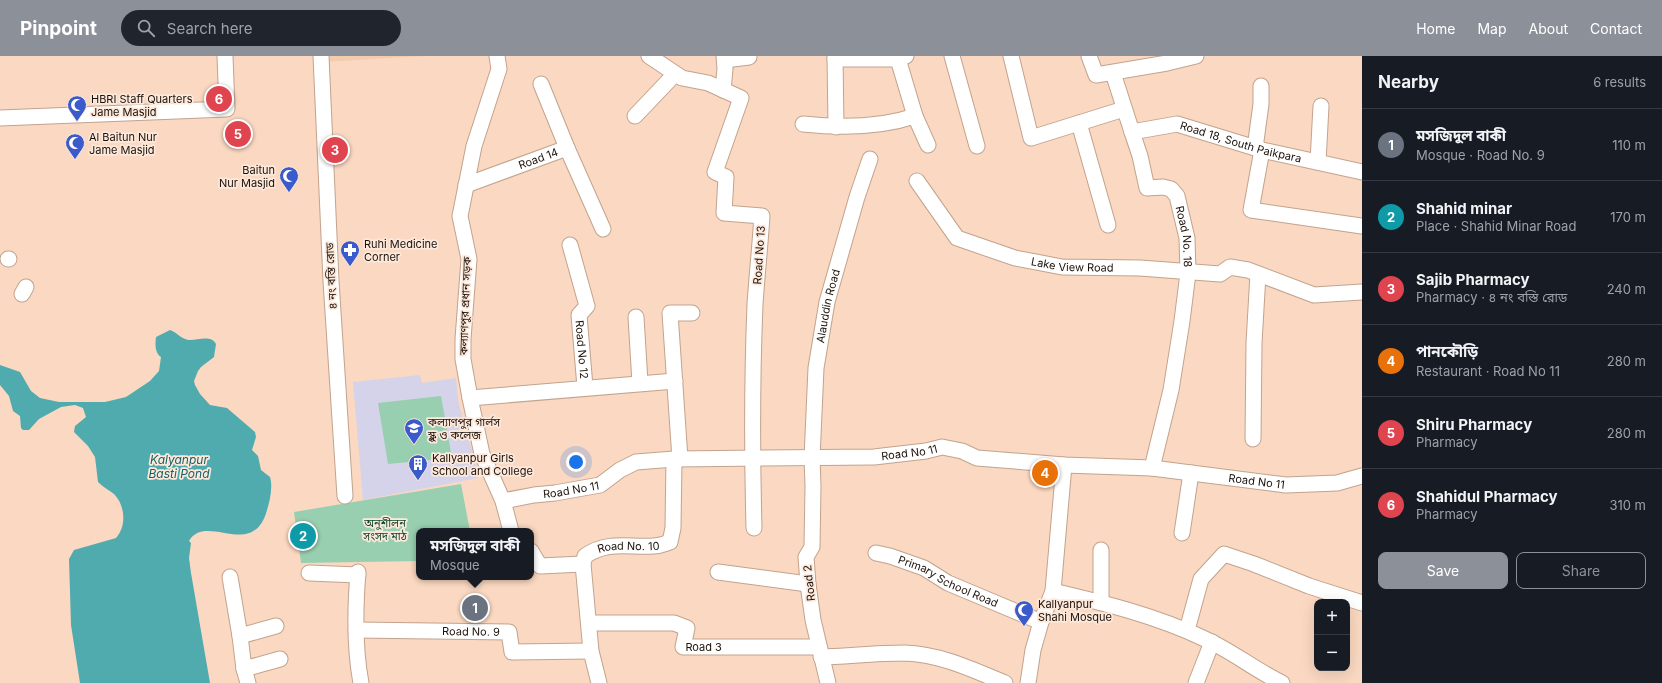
<!DOCTYPE html>
<html lang="en">
<head>
<meta charset="utf-8">
<style>
	:root { --surface:#171b24; --page:#20242c; --text:#f1f3f6; --muted:#9ea1a6; --line:#363941; --accent:#8c9099 }
	body { margin:0; font-family:Inter,"Noto Sans Bengali",sans-serif; background:var(--page); color:var(--text) }
	.controls { position:absolute; right:12px; bottom:12px; display:grid; overflow:hidden; border-radius:8px; box-shadow:0 4px 16px #0002 }
	.controls button { width:36px; height:36px; display:grid; place-items:center; padding:0; border:0; border-bottom:1px solid var(--line); background:var(--surface); color:var(--text); font:20px sans-serif }
	.you { position:absolute; left:576px; top:406px; width:14px; height:14px; margin:-10px; border:3px solid #fff; border-radius:50%; background:#1a73e8; box-shadow:0 0 0 6px #1a73e833 }
	.badge { display:grid; place-items:center; width:26px; height:26px; border-radius:50%; background:var(--accent); color:#fff; font-size:13px; font-weight:700 }
	.pin { position:absolute; translate:-50% -50%; border:2px solid #fff; box-shadow:0 1px 4px #0006 }
	.popup { position:absolute; left:416px; top:472px; width:118px; height:52px; box-sizing:border-box; display:grid; place-content:center; border-radius:8px; background:var(--surface); filter:drop-shadow(0 1px 3px #0005); font-size:13px; white-space:nowrap; color:var(--muted) }
	.popup b { font-size:15px; color:var(--text) }
	.popup::after { content:''; position:absolute; left:50%; top:100%; margin-left:-8px; border:8px solid transparent; border-top-color:var(--surface) }
	.list { margin:0; padding:0; list-style:none }
	h2 { display:flex; justify-content:space-between; align-items:center; height:52px; margin:0; padding:0 16px; font-size:17px }
	h2 small { font-size:13px; font-weight:400; color:var(--muted) }
	.list li { display:grid; grid-template-columns:26px 1fr auto; gap:12px; align-items:center; box-sizing:border-box; height:72px; padding:0 16px; border-top:1px solid var(--line) }
	.list b { display:block; font-size:15px; white-space:nowrap }
	.list p { margin:0; font-size:13px; white-space:nowrap; color:var(--muted) }
	.list em { font-size:13px; font-style:normal; color:var(--muted) }
	.actions { display:flex; gap:8px; padding:12px 16px }
	.actions a { flex:1; padding:9px 0; border:1px solid var(--accent); border-radius:8px; text-align:center; font-size:14px; color:var(--accent) }
	.actions .main { background:var(--accent); color:#fff }
	.icon { flex:none; width:22px; height:22px; fill:none; stroke:currentColor; stroke-width:2; stroke-linecap:round; stroke-linejoin:round }
	.map { position:relative; flex:none; width:1362px; height:627px; overflow:hidden }
	header { display:flex; align-items:center; gap:24px; box-sizing:border-box; height:56px; padding:0 20px; background:var(--accent); color:#fff }
	header strong { font-size:19px }
	nav { display:flex; gap:22px; margin-inline-start:auto; font-size:14px }
	.search { width:280px; height:36px; background:var(--page); display:flex; align-items:center; gap:10px; box-sizing:border-box; padding:0 14px; border-radius:22px; color:var(--muted); font-size:15px }
	main { display:flex }
	aside { flex:1; background:var(--surface) }
	.map>svg:first-child { display:block }
	.built { fill:#f3cbaf }
	.education { fill:#d5d3e9 }
	.green { fill:#99cfb1 }
	.water { fill:#50abaf }
	.lines { fill:none; stroke-linecap:round; stroke-linejoin:round }
	.minor-casing { stroke:#c2a38d; stroke-width:17 }
	.minor { stroke:#fff; stroke-width:15 }
	.labels { text-anchor:middle; dominant-baseline:central; stroke-width:3.5; stroke-linejoin:round; paint-order:stroke }
	.poi-label { font-size:11px; fill:#1c1109; stroke:#fde9db; text-anchor:start }
	.street-label { font-size:11px; fill:#1c1109; stroke:#fde9db }
	.park-label { font-size:11px; fill:#0d452d; stroke:#fde9db }
	.water-label { font-size:12px; font-style:italic; fill:#156164; stroke:#fde9db }
</style>
</head>
<body>
<header>
<strong>Pinpoint</strong>
<div class="search"><svg class="icon" aria-label="search" viewBox="0 0 24 24"><circle cx="10" cy="10" r="6"/><path d="M15 15l6 6"/></svg>Search here</div>
<nav><a>Home</a><a>Map</a><a>About</a><a>Contact</a></nav>
</header>
<main>
<div class="map">
<svg width="1362" height="627" viewBox="0 0 1362 627">
	<rect width="100%" height="100%" fill="#fad8c1"/>
	<path class="built" d="M323 0H424L323 6Z"/>
	<path class="education" d="M420 319 422 327 456 322 458 344 465 373 476 406 478 422 363 444 353 326Z"/>
	<path class="green" d="M441 340 452 402 388 408 378 347Z
		M461 428 470 475H419V505L301 507 294 456Z"/>
	<path class="water" d="M170 274C178 277 182 284 190 284 199 284 211 279 216 288L214 301 201 311 198 315 194 325 195 329 200 338 210 349 227 352 255 376 256 381 252 394 258 400 261 414 270 421C273 431 270 444 267 454 253 505 206 456 189 485L191 487 189 502 191 517 210 627H80L71 569 69 503 74 494 116 482C127 470 125 449 114 438 109 434 103 431 98 426L95 401 88 390 74 376 75 370 86 361 83 352 75 349 61 351 39 363 29 374H23L21 372 20 360 13 355 9 340 0 329V309L20 316 31 335 40 342 59 346H105L126 341 150 325 159 315 161 301C155 297 155 288 156 281Z"/>
	<g class="lines">
		<g class="minor-casing">
			<g id="minor">
				<path d="M321 0 331 225 345 440"/>
				<path d="M497 0 499 13 474 90 460 160 469 203 463 283V303L470 342 482 398 503 445 511 475"/>
				<path d="M649 0 682 22 708 27 741 42 715 116 726 121 724 157 762 160C760 190 757 219 755 248 752 323 752 398 754 472"/>
				<path d="M835 0 836 71"/>
				<path d="M952 0 977 90"/>
				<path d="M1011 0 1031 82 1124 53"/>
				<path d="M1089 0 1096 19 1167 7 1196 0"/>
				<path d="M835 3H898L906 0"/>
				<path d="M898 3 915 60 928 89"/>
				<path d="M725 4 749 1"/>
				<path id="s1" d="M1113 17 1132 76 1177 68 1262 94 1362 116"/>
				<path d="M723 34 725 13 724 0"/>
				<path d="M635 60 675 18"/>
				<path d="M0 62 227 53 225 0"/>
				<path d="M1079 67 1108 169"/>
				<path d="M803 68C840 72 879 72 915 60"/>
				<path id="s2" d="M1132 76 1140 100 1147 132 1163 131 1171 133 1177 140 1187 182 1188 217 1182 265 1171 334 1152 412"/>
				<path d="M567 92 603 173"/>
				<path d="M1255 92 1261 48V30"/>
				<path d="M1262 94 1251 154 1362 170"/>
				<path d="M1318 106 1321 50"/>
				<path id="s3" d="M917 125 957 182 1015 202 1062 211 1140 212 1220 218 1230 211 1248 214 1314 239 1362 236"/>
				<path id="s4" d="M466 129 567 92 541 28"/>
				<path id="s5" d="M570 189 587 250 579 259 585 331"/>
				<path d="M8 203H9"/>
				<path d="M22 238 26 231"/>
				<path d="M636 261 640 327"/>
				<path d="M470 342 675 325"/>
				<path d="M1253 383 1254 287 1258 218"/>
				<path d="M680 403 670 257H692"/>
				<path id="s6" d="M503 445 534 439 555 437 600 429 620 414 636 406 674 403 874 401 926 395 942 391 962 395 977 402 1064 409 1152 412 1286 429 1337 427 1362 420"/>
				<path d="M1182 477 1191 417"/>
				<path d="M1101 494V546"/>
				<path d="M531 495 540 510 583 508"/>
				<path id="s7" d="M876 497 890 500 924 512 948 527 1041 566"/>
				<path d="M358 516C355 553 354 590 361 627"/>
				<path d="M718 516 808 528"/>
				<path d="M309 517 358 519"/>
				<path d="M230 521 240 580"/>
				<path d="M1053 535C1104 547 1157 560 1205 583 1232 595 1255 614 1282 627"/>
				<path id="s8" d="M589 567H674L687 572 683 591H819"/>
				<path id="s9" d="M356 574 509 576 512 596 591 595"/>
				<path d="M1187 574 1201 523 1224 498 1254 508 1309 530 1362 547"/>
				<path d="M821 601C849 600 877 597 905 597 940 598 973 614 1005 627"/>
				<path d="M244 613 280 603"/>
				<path d="M248 627 244 613 240 580 276 570"/>
				<path id="s10" d="M599 627 591 595 583 508 585 500C608 484 630 492 654 490 659 490 664 488 670 486L673 472 674 403"/>
				<path id="s11" d="M828 627 813 564 808 528 806 501 812 491 813 430 812 402 816 312 827 246 857 141 870 103"/>
				<path d="M1028 627 1033 594 1041 566 1053 535 1064 409"/>
				<path d="M1196 627 1212 586"/>
			</g>
		</g>
		<use href="#minor" class="minor"/>
	</g>
	<defs>
		<g id="mosque-pin" transform="scale(1)"><path d="M0 17L-7.5 6A9.5 9.5 0 1 1 7.5 6Z" fill="#3b5acc" stroke="#fde9db"/><path d="M3.5-4.9A6 6 0 1 0 3.5 4.9A5 5 0 1 1 3.5-4.9Z" fill="#fff"/></g>
		<g id="pharmacy-pin" transform="scale(1)"><path d="M0 17L-7.5 6A9.5 9.5 0 1 1 7.5 6Z" fill="#3b5acc" stroke="#fde9db"/><path d="M-2-6h4v4h4v4h-4v4h-4v-4h-4v-4h4Z" fill="#fff"/></g>
		<g id="school-pin" transform="scale(1)"><path d="M0 17L-7.5 6A9.5 9.5 0 1 1 7.5 6Z" fill="#3b5acc" stroke="#fde9db"/><path d="M0-5L7-2L0 1L-7-2ZM-4 1L0 2.5L4 1V4Q0 6-4 4Z" fill="#fff"/></g>
		<g id="building-pin" transform="scale(1)"><path d="M0 17L-7.5 6A9.5 9.5 0 1 1 7.5 6Z" fill="#3b5acc" stroke="#fde9db"/><path d="M-4-6H4V6H1V3H-1V6H-4ZM-2.5-4.3h1.7v1.8h-1.7ZM.8-4.3h1.7v1.8H.8ZM-2.5-1h1.7V.8h-1.7ZM.8-1h1.7V.8H.8Z" fill="#fff"/></g>
	</defs>
	<g fill-rule="evenodd">
		<use href="#mosque-pin" x="77" y="49"/>
		<use href="#mosque-pin" x="75" y="87"/>
		<use href="#mosque-pin" x="289" y="120"/>
		<use href="#pharmacy-pin" x="350" y="194"/>
		<use href="#school-pin" x="414" y="372"/>
		<use href="#building-pin" x="418" y="408"/>
		<use href="#mosque-pin" x="1024" y="554"/>
	</g>
	<g class="labels">
		<g class="poi-label">
			<text x="91" y="43">HBRI Staff Quarters<tspan x="91" dy="13">Jame Masjid</tspan></text>
			<text x="89" y="81">Al Baitun Nur<tspan x="89" dy="13">Jame Masjid</tspan></text>
			<text x="275" y="114" text-anchor="end">Baitun<tspan x="275" dy="13">Nur Masjid</tspan></text>
			<text x="364" y="188">Ruhi Medicine<tspan x="364" dy="13">Corner</tspan></text>
			<text x="428" y="366">কল্যাণপুর গার্লস<tspan x="428" dy="13">স্কুল ও কলেজ</tspan></text>
			<text x="432" y="402">Kallyanpur Girls<tspan x="432" dy="13">School and College</tspan></text>
			<text x="1038" y="548">Kallyanpur<tspan x="1038" dy="13">Shahi Mosque</tspan></text>
		</g>
		<g class="street-label">
			<text stroke="none"><textPath href="#s1" startOffset="174">Road 18, South Paikpara</textPath></text>
			<text stroke="none"><textPath href="#s4" startOffset="77">Road 14</textPath></text>
			<text stroke="none"><textPath href="#s2" startOffset="133">Road No. 18</textPath></text>
			<text transform="translate(759 199) rotate(-86)">Road No 13</text>
			<text stroke="none"><textPath href="#s3" startOffset="189">Lake View Road</textPath></text>
			<text transform="translate(331 220) rotate(-93)">৪ নং বস্তি রোড</text>
			<text transform="translate(465 250) rotate(-88)">কল্যাণপুর প্রধান সড়ক</text>
			<text stroke="none"><textPath href="#s11" startOffset="382">Alauddin Road</textPath></text>
			<text stroke="none"><textPath href="#s5" startOffset="110">Road No 12</textPath></text>
			<text stroke="none"><textPath href="#s6" startOffset="415">Road No 11</textPath></text>
			<text stroke="none"><textPath href="#s6" startOffset="766">Road No 11</textPath></text>
			<text stroke="none"><textPath href="#s6" startOffset="69">Road No 11</textPath></text>
			<text stroke="none"><textPath href="#s10" startOffset="174">Road No. 10</textPath></text>
			<text stroke="none"><textPath href="#s7" startOffset="78">Primary School Road</textPath></text>
			<text transform="translate(809 527) rotate(-96)">Road 2</text>
			<text stroke="none"><textPath href="#s9" startOffset="115">Road No. 9</textPath></text>
			<text stroke="none"><textPath href="#s8" startOffset="139">Road 3</textPath></text>
		</g>
		<g class="park-label">
			<text x="385" y="467">অনুশীলন<tspan x="385" dy="13">সংসদ মাঠ</tspan></text>
		</g>
		<g class="water-label">
			<text x="179" y="403">Kalyanpur<tspan x="179" dy="14">Basti Pond</tspan></text>
		</g>
	</g>
</svg>
<div class="controls">
<button>+</button>
<button>−</button>
</div>
<div class="you"></div>
<div class="pin badge" style="left:475px;top:552px;background:#6b7280">1</div>
<div class="popup"><b>মসজিদুল বাকী</b>Mosque</div>
<div class="pin badge" style="left:303px;top:480px;background:#0f9aa8">2</div>
<div class="pin badge" style="left:335px;top:94px;background:#e0444e">3</div>
<div class="pin badge" style="left:1045px;top:417px;background:#e8710a">4</div>
<div class="pin badge" style="left:238px;top:78px;background:#e0444e">5</div>
<div class="pin badge" style="left:219px;top:43px;background:#e0444e">6</div>
</div>
<aside>
<h2>Nearby<small>6 results</small></h2>
<ul class="list">
<li><span class="badge" style="background:#6b7280">1</span><div><b>মসজিদুল বাকী</b><p>Mosque · Road No. 9</p></div><em>110 m</em></li>
<li><span class="badge" style="background:#0f9aa8">2</span><div><b>Shahid minar</b><p>Place · Shahid Minar Road</p></div><em>170 m</em></li>
<li><span class="badge" style="background:#e0444e">3</span><div><b>Sajib Pharmacy</b><p>Pharmacy · ৪ নং বস্তি রোড</p></div><em>240 m</em></li>
<li><span class="badge" style="background:#e8710a">4</span><div><b>পানকৌড়ি</b><p>Restaurant · Road No 11</p></div><em>280 m</em></li>
<li><span class="badge" style="background:#e0444e">5</span><div><b>Shiru Pharmacy</b><p>Pharmacy</p></div><em>280 m</em></li>
<li><span class="badge" style="background:#e0444e">6</span><div><b>Shahidul Pharmacy</b><p>Pharmacy</p></div><em>310 m</em></li>
</ul>
<div class="actions"><a class="main">Save</a><a>Share</a></div>
</aside>
</main>
</body>
</html>
